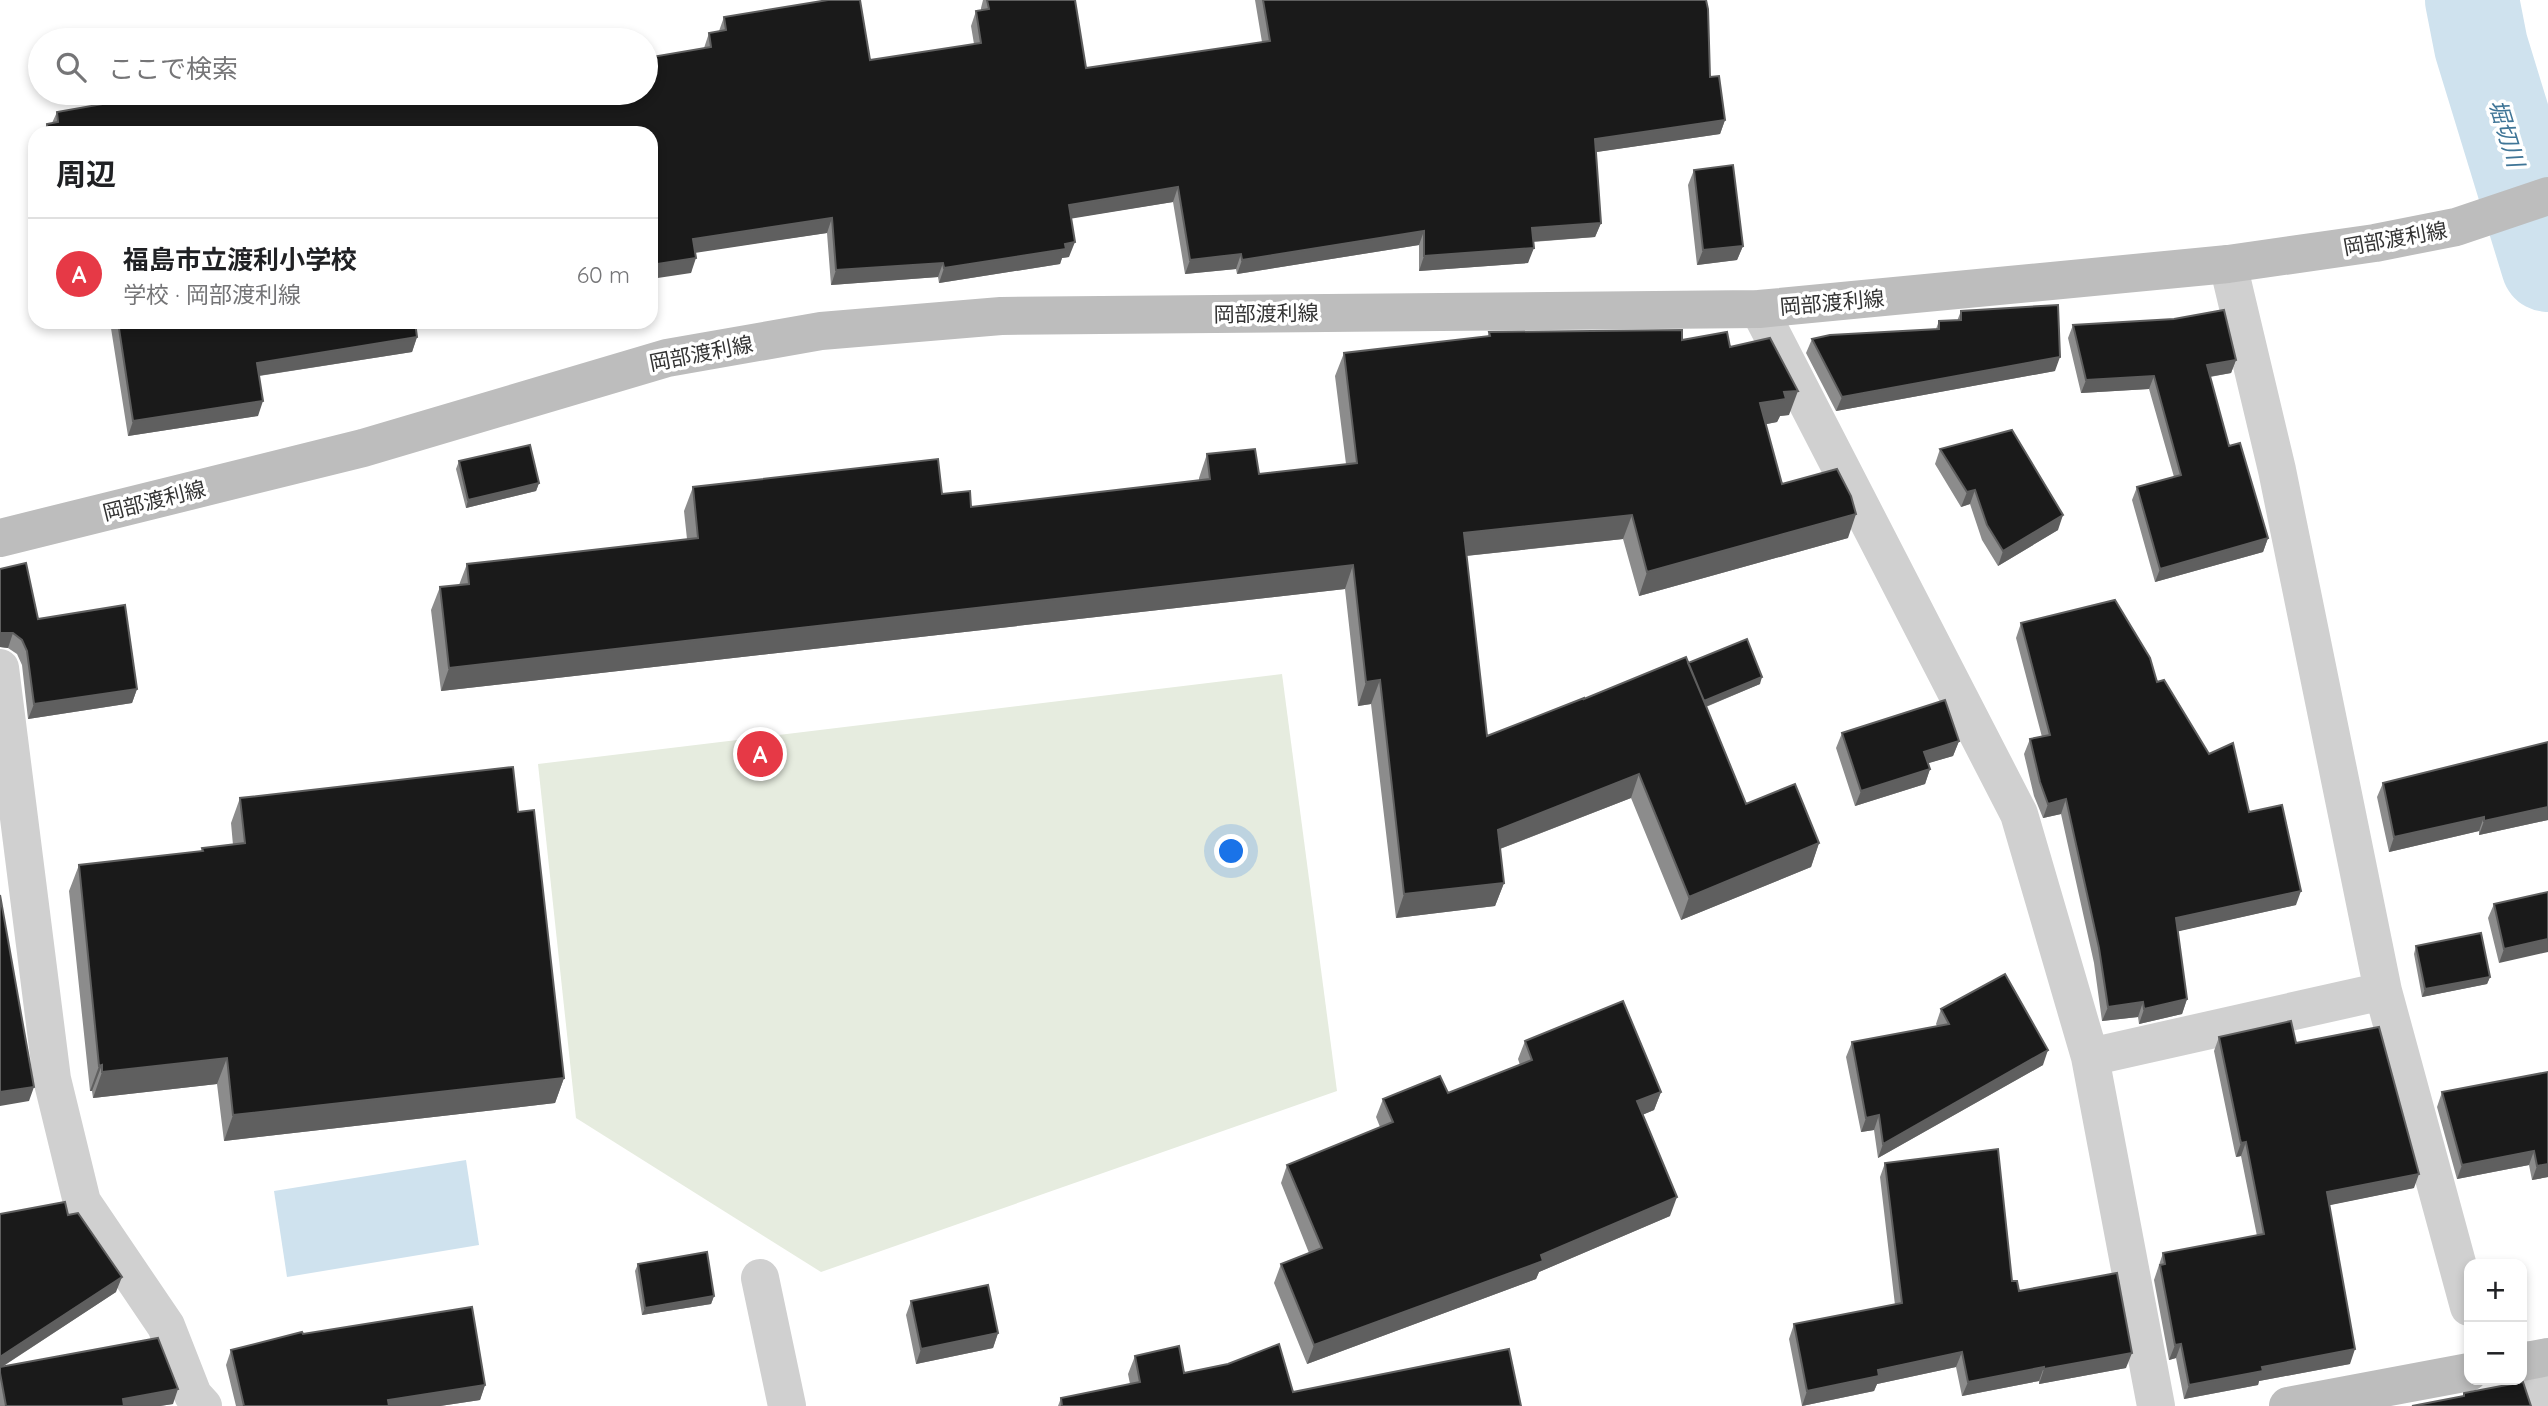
<!DOCTYPE html>
<html lang="ja">
<head>
<meta charset="utf-8">
<style>
	:root { --surface:#fff; --page:#f6f6f6; --text:#202124; --muted:#757577; --line:#e0e0e0; --accent:#e63946 }
	body { margin:0; font-family:Quicksand,"Noto Sans JP",sans-serif; background:var(--page); color:var(--text) }
	.controls { position:absolute; right:21px; bottom:21px; display:grid; overflow:hidden; border-radius:14px; box-shadow:0 4px 10px #0003 }
	.controls button { width:63px; height:63px; display:grid; place-items:center; padding:0; border:0; border-bottom:2px solid var(--line); background:var(--surface); color:var(--text); font:35px sans-serif }
	.you { position:absolute; left:1232px; top:852px; width:24px; height:24px; margin:-18px; border:5px solid #fff; border-radius:50%; background:#1a73e8; box-shadow:0 0 0 10px #1a73e833 }
	.badge { display:grid; place-items:center; width:46px; height:46px; border-radius:50%; background:var(--accent); color:#fff; font-size:23px; font-weight:700 }
	.pin { position:absolute; translate:-50% -50%; border:4px solid #fff; box-shadow:0 2px 7px #0006 }
	.list { margin:0; padding:0; list-style:none }
	h2 { display:flex; justify-content:space-between; align-items:center; height:91px; margin:0; padding:0 28px; font-size:30px }
	h2 small { font-size:23px; font-weight:400; color:var(--muted) }
	.list li { display:grid; grid-template-columns:46px 1fr auto; gap:21px; align-items:center; box-sizing:border-box; height:112px; padding:0 28px; border-top:2px solid var(--line) }
	.list b { display:block; font-size:26px; white-space:nowrap }
	.list p { margin:0; font-size:23px; white-space:nowrap; color:var(--muted) }
	.list em { font-size:23px; font-style:normal; color:var(--muted) }
	.icon { flex:none; width:38px; height:38px; fill:none; stroke:currentColor; stroke-width:2; stroke-linecap:round; stroke-linejoin:round }
	.map { position:relative; flex:none; width:2548px; height:1406px; overflow:hidden }
	.search { position:absolute; background:var(--surface); box-shadow:0 4px 10px #0003; left:28px; top:28px; width:630px; height:77px; display:flex; align-items:center; gap:18px; box-sizing:border-box; padding:0 24px; border-radius:38px; color:var(--muted); font-size:26px }
	.panel { position:absolute; background:var(--surface); box-shadow:0 4px 10px #0003; left:28px; top:126px; width:630px; height:203px; border-radius:21px }
	.map>svg:first-child { display:block }
	.green { fill:#e6ecdf }
	.water { fill:#cfe2ee }
	.lines { fill:none; stroke-linecap:round; stroke-linejoin:round }
	.river { stroke:#cfe2ee; stroke-width:94 }
	.street { stroke:#d0d0d0; stroke-width:38 }
	.secondary { stroke:#bdbdbd; stroke-width:38 }
	.wall { fill:#8c8c8c }
	.shaded-wall { fill:#5f5f5f }
	.building { fill:#1a1a1a; stroke:#5f5f5f; stroke-width:2 }
	.labels { text-anchor:middle; dominant-baseline:central; stroke-width:7; stroke-linejoin:round; paint-order:stroke }
	.street-label { font-size:21px; fill:#333; stroke:#fff }
	.water-label { font-size:23px; font-style:italic; fill:#3f7597; stroke:#fff }
</style>
</head>
<body>
<div class="map">
<svg width="2548" height="1406" viewBox="0 0 2548 1406">
	<rect width="100%" height="100%" fill="#fff"/>
	<path class="green" d="M1282 674 1337 1091 821 1272 576 1118 538 764Z"/>
	<path class="water" d="M466 1160 479 1245 287 1277 274 1191Z"/>
	<g class="lines">
		<path class="river" d="M2472 0 2481 46 2548 265"/>
		<path class="street" d="M2228 264 2277 470 2383 991 2469 1307
			M1759 309 2019 814 2090 1057 2156 1406
			M0 668 52 1079 82 1202 166 1326 193 1395 203 1406
			M2090 1057 2383 991
			M760 1278 787 1406
			M2531 1360 2542 1406"/>
		<path class="secondary" d="M0 538 363 448 667 358 821 331 1001 316 1759 309 2228 264 2375 243 2456 227 2548 196
			M2522 1362 2548 1357
			M2288 1406 2469 1372"/>
	</g>
	<path class="wall" d="M983 0H1075L1086 68 1262 42 1255 0H1706L1710 77 1725 120 1720 134 1596 152 1601 223 1595 237 1533 242 1528 263 1419 271V245L1237 274 1236 269 1185 274 1173 202 1071 218 1069 257 1062 258 1060 264 939 283 938 277 831 285 827 233 695 252 691 273 651 133H43L47 124 52 123 57 112 344 100 646 93 704 48 709 33 719 31 724 17 870 60 974 44 971 26 976 11 981 10V8Z
		M1694 170 1743 246 1737 260 1697 265 1688 185Z
		M1961 311 2055 371 1836 411 1806 353 1812 339 1936 329 1939 321H1957Z
		M110 322H415L417 337 412 352 259 376 258 416 128 436Z
		M2073 325 2236 360 2231 373 2210 377 2229 446 2268 538 2263 552 2155 582 2132 500 2137 487 2174 477 2149 389 2081 393 2068 338Z
		M1489 332 1682 340 1730 347 1789 415 1780 416 1777 422 1766 424 1782 484 1848 538 1639 596 1623 539 1466 556 1487 736 1584 699 1688 663 1760 684 1706 707 1746 804 1819 843 1811 867 1681 920 1631 798 1500 849 1504 883 1495 906 1396 918 1371 704 1358 706 1345 589 441 691 431 610 440 587 459 585 467 564 687 539 684 511 693 487 942 494 971 507 1199 481V478L1207 454 1259 474 1346 464 1335 376 1344 353 1488 336Z
		M1940 449 2058 530 1998 566 1982 540 1970 504 1961 507 1935 464Z
		M459 461 539 483 536 491 466 508 456 469Z
		M0 569 38 619 137 689 132 703 28 719 22 665 17 654 8 648 0 647Z
		M2021 623 2157 682 2209 754 2249 812 2296 905 2178 931 2187 999 2182 1014 2139 1024 2138 1017 2102 1021 2094 963 2061 814 2043 818 2034 796 2024 754 2030 739 2042 737 2016 638Z
		M1842 733 1959 741 1953 756 1928 763 1930 769 1925 784 1855 806 1836 748Z
		M2548 742V820L2479 835V831L2389 852 2377 797 2383 783Z
		M240 798 518 812 564 1078 555 1103 224 1141 217 1084 93 1098 92 1091H90L69 891 79 865 201 852 202 848 233 845 231 823Z
		M2548 892 2499 963 2488 918 2494 904Z
		M2416 946 2490 977 2487 984 2422 997 2414 954Z
		M1941 1009 2043 1065 1878 1158 1874 1130 1861 1132 1846 1057 1852 1042 1937 1026 1936 1024Z
		M2219 1037 2296 1043 2414 1188 2329 1205 2350 1364 2259 1381 2258 1385 2184 1399 2176 1358 2169 1360 2154 1280 2163 1253 2257 1236 2241 1156 2236 1157 2235 1153 2214 1051Z
		M1525 1041 1661 1092 1654 1110 1642 1115 1670 1216 1539 1272 1536 1279 1307 1364 1274 1283 1281 1264 1309 1253 1281 1183 1287 1165 1380 1127 1376 1117 1383 1099 1448 1093 1520 1065 1518 1059Z
		M2548 1072V1177L2532 1180 2529 1165 2457 1179 2437 1107 2442 1092Z
		M1885 1163 2012 1281 2019 1291 2126 1368 2039 1384V1381L1962 1396 1956 1367 1877 1384 1874 1391 1802 1406 1789 1339 1794 1324 1895 1305 1880 1177Z
		M0 1214 68 1215 116 1292 2 1367 173 1404 160 1406H0Z
		M638 1264 714 1296 711 1304 642 1315 635 1271Z
		M911 1301 998 1333 993 1348 916 1364 906 1315Z
		M303 1334 485 1385 480 1400 440 1406H236L226 1365 231 1350Z
		M1135 1356 1184 1373 1293 1392 1521 1406H1058L1061 1398 1130 1384 1128 1374Z"/>
	<path class="shaded-wall" d="M1725 120 1720 134 1590 153 1595 139Z
		M1178 187 1173 202 1063 220 1069 205Z
		M832 218 827 233 688 254 693 239Z
		M1601 223 1595 237 1527 242 1532 228Z
		M1424 231 1419 245 1237 274 1242 260Z
		M1075 242 1069 257 1062 258 1060 264 939 283 944 268Z
		M1743 246 1737 260 1697 265 1703 250Z
		M1534 248 1528 263 1419 271 1424 256Z
		M1241 254 1236 269 1185 274 1190 260Z
		M696 258 691 273 651 279V265Z
		M943 263 938 277 831 285 836 270Z
		M417 337 412 352 251 377 257 363Z
		M2060 357 2055 371 1836 411 1842 397Z
		M2236 360 2231 373 2202 378 2207 365Z
		M2154 376 2149 389 2081 393 2086 380Z
		M1798 391 1789 415 1780 416 1777 422 1752 427 1760 403 1784 392Z
		M263 401 258 416 128 436 133 421Z
		M539 483 536 491 466 508 468 500Z
		M1975 490 1970 504 1961 507 1967 492Z
		M1856 514 1848 538 1639 596 1647 572Z
		M1632 515 1623 539 1455 557 1464 533Z
		M2063 515 2058 530 1998 566 2003 551Z
		M2268 538 2263 552 2155 582 2160 569Z
		M1353 565 1345 589 441 691 449 668Z
		M2 632 13 633 8 648 0 647V633Z
		M1762 677 1760 684 1700 709 1703 701Z
		M1380 680 1371 704 1358 706 1366 682Z
		M137 689 132 703 28 719 34 704Z
		M1959 741 1953 756 1919 766 1924 752Z
		M1930 769 1925 784 1855 806 1861 791Z
		M1639 774 1631 798 1489 853 1498 830Z
		M2066 799 2061 814 2043 818 2048 804Z
		M2548 807V820L2479 835 2484 821Z
		M2484 817 2479 831 2389 852 2394 837Z
		M1819 843 1811 867 1681 920 1689 897Z
		M1504 883 1495 906 1396 918 1404 894Z
		M2301 891 2296 905 2171 933 2176 918Z
		M2548 939V952L2499 963 2504 949Z
		M2490 977 2487 984 2422 997 2425 989Z
		M2187 999 2182 1014 2139 1024 2144 1009Z
		M2143 1002 2138 1017 2102 1021 2108 1007Z
		M2048 1050 2043 1065 1878 1158 1883 1144Z
		M227 1058 217 1084 93 1098 102 1072Z
		M102 1065 92 1091H90L99 1066Z
		M564 1078 555 1103 224 1141 233 1115Z
		M34 1087 29 1101 0 1106V1092Z
		M1661 1092 1654 1110 1630 1120 1637 1101Z
		M1879 1115 1874 1130 1861 1132 1866 1118Z
		M2246 1142 2241 1156 2236 1157 2241 1143Z
		M2534 1151 2529 1165 2457 1179 2462 1165Z
		M2548 1164V1177L2532 1180 2537 1166Z
		M2419 1174 2414 1188 2321 1207 2327 1192Z
		M1677 1197 1670 1216 1539 1272 1536 1279 1307 1364 1314 1345 1541 1255Z
		M122 1277 116 1292 0 1368V1357Z
		M714 1296 711 1304 642 1315 645 1308Z
		M998 1333 993 1348 916 1364 921 1349Z
		M2181 1344 2176 1358 2169 1360 2175 1345Z
		M2355 1349 2350 1364 2259 1381 2258 1385 2184 1399 2189 1385 2262 1367Z
		M1962 1352 1956 1367 1877 1384 1874 1391 1802 1406 1807 1391 1878 1370Z
		M2132 1353 2126 1368 2039 1384 2044 1369Z
		M2044 1367 2039 1381 1962 1396 1968 1382Z
		M485 1385 480 1400 440 1406H385L388 1400Z
		M178 1389 173 1404 160 1406H120L123 1399Z"/>
	<path class="building" d="M828 0H860L870 60 981 43 976 11 989 9 987 0H1075L1086 68 1270 41 1263 0H1706L1708 9 1710 77 1719 76 1725 120 1595 139 1601 223 1532 228 1534 248 1424 256V231L1242 260 1241 254 1190 260 1178 187 1069 205 1075 242 1065 244 1066 249 944 268 943 263 836 270 832 218 693 239 696 258 651 265V133H48L47 124 58 122 57 112 165 93H343L344 100 391 93H646V58L711 47 709 33 726 30 724 17Z
		M530 33 531 40H484Z
		M1733 165 1743 246 1703 250 1694 170Z
		M2058 305 2060 357 1842 397 1812 339 1830 335 1939 329V321L1961 320V311Z
		M2224 310 2236 360 2207 365 2229 446 2240 443 2268 538 2160 569 2137 487 2181 475 2154 376 2086 380 2073 325 2174 319Z
		M118 322H415L417 337 257 363 263 401 133 421Z
		M1682 330V340L1727 332 1730 347 1770 338 1798 391 1784 392 1786 399 1760 403 1782 484 1837 469 1851 496 1856 514 1647 572 1632 515 1464 533 1487 736 1584 698V699L1686 657 1746 804 1795 784 1819 843 1689 897 1639 774 1498 830 1504 883 1404 894 1380 680 1366 682 1353 565 449 668 440 587 469 584 467 564 698 538 693 487 938 459 942 494 970 491 971 507 1210 479 1207 454 1255 449 1259 474 1357 463 1344 353 1490 336 1489 332Z
		M2012 430 2063 515 2003 551 1987 525 1975 490 1967 492 1940 449Z
		M530 445 539 483 468 500 459 461Z
		M26 563 38 619 125 605 137 689 34 704 27 651 22 640 13 633H0V569Z
		M2115 600 2150 658 2157 682 2164 680 2209 754 2233 743 2249 812 2282 805 2301 891 2176 918 2187 999 2144 1009 2143 1002 2108 1007 2099 948 2066 799 2048 804 2040 782 2030 739 2050 735 2021 623Z
		M1747 639 1762 677 1704 701 1688 663Z
		M1945 700 1959 741 1924 752 1930 769 1861 791 1842 733Z
		M2548 742V807L2484 821V817L2394 837 2383 783Z
		M513 767 518 812 534 810 564 1078 233 1115 227 1058 102 1072V1065L99 1066 79 865 203 851 202 848 245 843 240 798Z
		M2548 892V939L2504 949 2494 904Z
		M0 895 34 1087 0 1092Z
		M2481 933 2490 977 2425 989 2416 946Z
		M2005 974 2048 1050 1883 1144 1879 1115 1866 1118 1852 1042 1949 1024 1941 1009Z
		M1623 1001 1661 1092 1637 1101 1677 1197 1541 1255 1543 1261 1314 1345 1281 1264 1322 1248 1287 1165 1393 1122 1383 1099 1440 1076 1448 1093 1532 1060 1525 1041Z
		M2291 1021 2296 1043 2379 1027 2419 1174 2327 1192 2355 1349 2262 1367 2263 1371 2189 1385 2181 1344 2175 1345 2160 1265 2165 1264 2163 1253 2264 1234 2246 1142 2241 1143 2240 1139 2219 1037Z
		M2548 1072V1164L2537 1166 2534 1151 2462 1165 2442 1092Z
		M1998 1149 2012 1281H2017L2019 1291 2117 1273 2132 1353 2044 1369V1367L1968 1382 1962 1352 1878 1370 1879 1376 1807 1391 1794 1324 1902 1303 1885 1163Z
		M65 1202 68 1215 78 1213 122 1277 0 1357V1214Z
		M707 1252 714 1296 645 1308 638 1264Z
		M988 1285 998 1333 921 1349 911 1301Z
		M472 1307 485 1385 388 1400 389 1406H244L231 1350 302 1332 303 1334Z
		M158 1338 178 1389 123 1399 124 1406H6L0 1373V1367Z
		M1279 1344 1293 1392 1509 1349 1521 1406H1062L1061 1398 1140 1382 1135 1356 1179 1346 1184 1373 1228 1364Z
		M2523 1382 2531 1406H2412L2464 1396V1393Z"/>
	<g class="labels">
		<g class="street-label">
			<text transform="translate(2395 238) rotate(-10)">岡部渡利線</text>
			<text transform="translate(1832 302) rotate(-5)">岡部渡利線</text>
			<text transform="translate(1266 313) rotate(-1)">岡部渡利線</text>
			<text transform="translate(701 353) rotate(-11)">岡部渡利線</text>
			<text transform="translate(154 500) rotate(-14)">岡部渡利線</text>
		</g>
		<g class="water-label">
			<text transform="translate(2507 133) rotate(73)">堀切川</text>
		</g>
	</g>
</svg>
<div class="controls">
<button>+</button>
<button>−</button>
</div>
<div class="you"></div>
<div class="pin badge" style="left:760px;top:754px">A</div>
<div class="search"><svg class="icon" aria-label="search" viewBox="0 0 24 24"><circle cx="10" cy="10" r="6"/><path d="M15 15l6 6"/></svg>ここで検索</div>
<section class="panel">
<h2>周辺<small></small></h2>
<ul class="list">
<li><span class="badge">A</span><div><b>福島市立渡利小学校</b><p>学校 · 岡部渡利線</p></div><em>60 m</em></li>
</ul>
</section>
</div>
</body>
</html>
